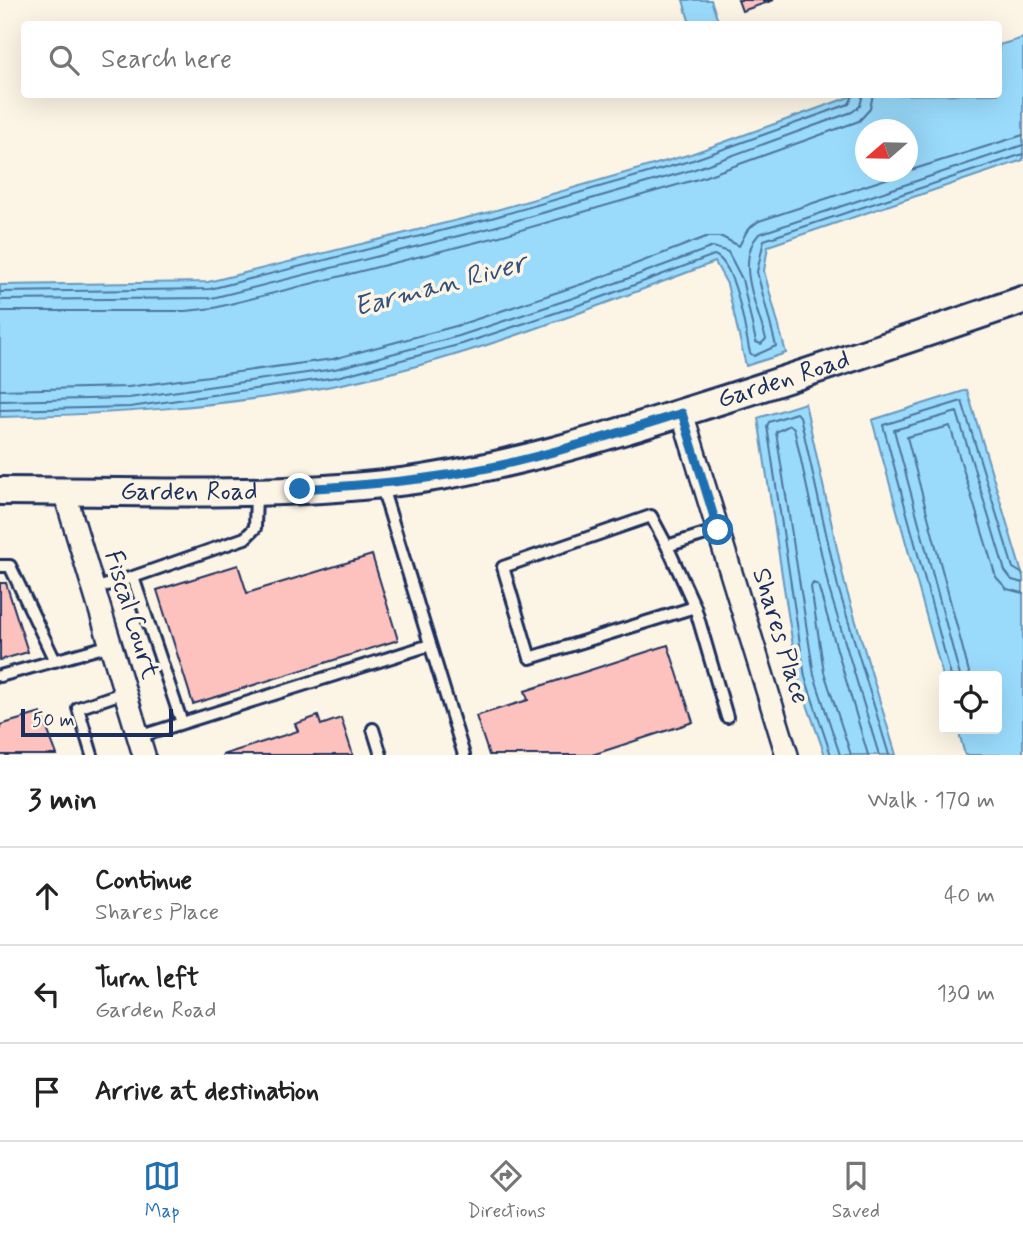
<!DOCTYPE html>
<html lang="en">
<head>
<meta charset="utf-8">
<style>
	:root { --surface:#fff; --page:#f2f2f2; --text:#222; --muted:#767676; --line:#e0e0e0; --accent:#1f6fb2 }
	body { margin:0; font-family:Mynerve,sans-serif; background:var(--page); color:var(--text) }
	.controls { position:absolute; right:21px; bottom:21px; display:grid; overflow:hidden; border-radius:7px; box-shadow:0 7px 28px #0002 }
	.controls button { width:63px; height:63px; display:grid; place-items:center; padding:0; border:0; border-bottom:2px solid var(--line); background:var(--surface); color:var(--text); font:35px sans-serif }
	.compass { position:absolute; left:855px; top:119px; width:63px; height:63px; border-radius:50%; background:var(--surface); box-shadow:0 7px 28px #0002; rotate:250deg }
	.scale { position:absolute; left:21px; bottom:18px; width:152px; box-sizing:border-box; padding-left:7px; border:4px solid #1b2f5e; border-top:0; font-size:19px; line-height:24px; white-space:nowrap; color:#1b2f5e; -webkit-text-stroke:5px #fcf5e5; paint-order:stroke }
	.stop { position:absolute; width:21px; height:21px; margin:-16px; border:5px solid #1f6fb2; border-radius:50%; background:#fff }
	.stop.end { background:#1f6fb2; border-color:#fff; box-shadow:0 2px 7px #0008 }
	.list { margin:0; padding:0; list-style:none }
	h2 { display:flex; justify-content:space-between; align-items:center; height:91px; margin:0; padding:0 28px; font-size:30px }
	h2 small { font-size:23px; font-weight:400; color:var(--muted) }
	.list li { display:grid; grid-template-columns:46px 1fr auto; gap:21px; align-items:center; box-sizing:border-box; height:98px; padding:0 28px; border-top:2px solid var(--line) }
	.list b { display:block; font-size:26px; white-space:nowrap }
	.list p { margin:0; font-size:23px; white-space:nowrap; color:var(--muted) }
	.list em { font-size:23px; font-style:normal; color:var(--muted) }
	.icon { flex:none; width:38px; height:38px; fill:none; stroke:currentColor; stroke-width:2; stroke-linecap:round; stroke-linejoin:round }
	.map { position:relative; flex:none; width:1023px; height:755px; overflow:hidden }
	.search { position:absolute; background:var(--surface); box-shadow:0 7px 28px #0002; left:21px; right:21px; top:21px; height:77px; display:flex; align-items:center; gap:18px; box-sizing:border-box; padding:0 24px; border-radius:7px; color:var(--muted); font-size:26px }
	.sheet { height:385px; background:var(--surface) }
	nav { display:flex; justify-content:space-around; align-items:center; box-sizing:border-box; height:98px; border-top:2px solid var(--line); background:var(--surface); font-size:19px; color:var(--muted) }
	nav a { display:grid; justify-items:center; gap:4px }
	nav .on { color:var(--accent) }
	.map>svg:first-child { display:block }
	.water { fill:#9adbfc; stroke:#6796bd; stroke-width:2; fill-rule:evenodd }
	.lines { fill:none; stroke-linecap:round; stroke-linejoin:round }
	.shore { stroke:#4e749d; stroke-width:2 }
	.building { fill:#fec2be; stroke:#1b2f5e; stroke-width:2 }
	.service-casing { stroke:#1b2f5e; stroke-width:16 }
	.minor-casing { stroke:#1b2f5e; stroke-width:26 }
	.tertiary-casing { stroke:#1b2f5e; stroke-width:32 }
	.service { stroke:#fcf5e5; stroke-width:10 }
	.minor { stroke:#fcf5e5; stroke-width:21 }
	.tertiary { stroke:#fcf5e5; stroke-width:26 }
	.route { stroke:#1f6fb2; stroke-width:9 }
	.labels { text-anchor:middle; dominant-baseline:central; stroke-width:7; stroke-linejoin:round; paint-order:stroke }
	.street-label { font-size:26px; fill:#1b2f5e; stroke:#fcf5e5 }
	.water-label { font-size:28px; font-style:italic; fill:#34517e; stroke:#fcf5e5 }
</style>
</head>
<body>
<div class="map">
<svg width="1023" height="755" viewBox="0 0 1023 755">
	<rect width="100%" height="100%" fill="#fcf5e5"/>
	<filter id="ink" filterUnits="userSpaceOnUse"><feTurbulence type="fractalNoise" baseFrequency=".0143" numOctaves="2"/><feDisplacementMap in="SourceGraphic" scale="14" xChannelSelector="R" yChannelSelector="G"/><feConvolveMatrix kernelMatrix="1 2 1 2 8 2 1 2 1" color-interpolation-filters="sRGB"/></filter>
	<g filter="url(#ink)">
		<path class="water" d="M683 0H711L719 24H690Z
			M1023 38V160L768 246 764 271 786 353 746 366 727 284 715 262C592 308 467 359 337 385 226 407 113 414 0 417V285L208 282 486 213 691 154 855 95 998 94 999 45ZM866 130H908V172H866Z
			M967 390 1023 577V755H965L958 729H997V676H944V680L872 420Z
			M805 403 845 585 896 755H825L798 679 758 418Z"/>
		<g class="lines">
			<path class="shore" d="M908 171 1023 135
				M0 292 210 289 488 219 693 160 849 104 854 94
				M0 300 212 298 490 228 695 169 852 112 860 106 863 94
				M0 311H186L214 308 493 238 698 179 859 121 870 109 873 94
				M0 390 128 387 333 359 456 326 591 281 706 237H722L739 246 748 229 759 221 907 172
				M0 401 129 398 335 369 459 336 594 291 713 247 728 252 742 279 756 342 761 344 766 339C758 310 734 260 759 234L1023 145
				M0 410 130 407 337 377 462 344 597 299 714 255C736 262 745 332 750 353L754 356 776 346 757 272 764 240 1023 154
				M951 676 883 425 962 401 1013 568 1023 574
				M960 676 894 430 957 412 1005 571 1012 580 1023 583
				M970 676 907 437 950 426 996 577 1007 589 1023 593
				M831 755 805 677 767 426 769 422 796 413 800 416 838 587 889 755
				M840 755 814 675 776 432 790 425 794 428 829 589 879 755
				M851 755 824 672 811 587 813 583 818 585 868 755"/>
		</g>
		<path class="building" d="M738 0H774L742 11Z
			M372 555 398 640 193 704 157 590 238 565 247 593Z
			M0 583H6L28 652 0 660Z
			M668 645 693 722 592 755H489L476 716 528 700 525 691Z
			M41 713 57 755H0V725Z
			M318 716 321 725 341 718 353 755H222L298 731 295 724Z"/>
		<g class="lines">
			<g class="service-casing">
				<path id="service" d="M381 484 464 755
					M718 530 667 546 651 516 503 567 530 658 695 607 727 717
					M667 546 695 607
					M0 566H10L55 661
					M133 577 245 538 255 528 256 492
					M94 589 133 577 182 723
					M0 676 111 645
					M373 729 381 755
					M138 737 430 645
					M92 755 78 708 125 692"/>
			</g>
			<g class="minor-casing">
				<path id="minor" d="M682 413 787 755
					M64 491 144 755"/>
			</g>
			<g class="tertiary-casing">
				<g id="tertiary">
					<path id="s1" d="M0 491C136 491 288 499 422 479 513 465 599 439 687 411 800 376 911 338 1023 300"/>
				</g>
			</g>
			<use href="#service" class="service"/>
			<use href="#minor" class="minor"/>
			<use href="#tertiary" class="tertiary"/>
		</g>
	</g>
	<g class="lines" filter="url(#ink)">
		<path class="route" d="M300 489C366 485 432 480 497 466 560 452 621 432 682 413L718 530"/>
	</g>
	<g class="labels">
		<g class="street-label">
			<text stroke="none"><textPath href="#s1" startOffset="798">Garden Road</textPath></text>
			<text stroke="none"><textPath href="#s1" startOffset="189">Garden Road</textPath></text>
			<text transform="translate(131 615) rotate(73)">Fiscal Court</text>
			<text transform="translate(780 636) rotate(73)">Shares Place</text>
		</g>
		<g class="water-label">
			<text transform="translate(440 286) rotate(-15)">Earman River</text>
		</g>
	</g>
</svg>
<div class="controls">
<button><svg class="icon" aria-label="locate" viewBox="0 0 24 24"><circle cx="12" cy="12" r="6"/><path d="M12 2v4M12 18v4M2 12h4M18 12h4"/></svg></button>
</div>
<svg class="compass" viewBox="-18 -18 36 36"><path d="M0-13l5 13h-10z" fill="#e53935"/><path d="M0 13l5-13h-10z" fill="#767676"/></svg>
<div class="scale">50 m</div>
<div class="stop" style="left:718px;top:530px"></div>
<div class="stop end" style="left:300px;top:489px"></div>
<div class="search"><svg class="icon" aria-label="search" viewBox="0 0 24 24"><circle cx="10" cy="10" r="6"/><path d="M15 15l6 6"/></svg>Search here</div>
</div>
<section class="sheet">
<h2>3 min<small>Walk · 170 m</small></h2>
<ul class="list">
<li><svg class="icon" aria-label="ahead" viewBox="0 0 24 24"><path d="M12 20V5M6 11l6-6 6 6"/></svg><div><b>Continue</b><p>Shares Place</p></div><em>40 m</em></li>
<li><svg class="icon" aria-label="left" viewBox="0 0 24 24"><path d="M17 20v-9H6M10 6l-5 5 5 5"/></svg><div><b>Turn left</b><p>Garden Road</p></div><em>130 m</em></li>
<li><svg class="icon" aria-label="arrive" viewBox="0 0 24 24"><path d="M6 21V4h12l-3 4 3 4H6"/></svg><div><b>Arrive at destination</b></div></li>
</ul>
</section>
<nav>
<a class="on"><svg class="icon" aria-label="map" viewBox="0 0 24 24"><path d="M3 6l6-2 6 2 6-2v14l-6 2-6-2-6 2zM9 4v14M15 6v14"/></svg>Map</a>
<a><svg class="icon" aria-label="directions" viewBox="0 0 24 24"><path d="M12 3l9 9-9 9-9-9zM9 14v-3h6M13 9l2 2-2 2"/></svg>Directions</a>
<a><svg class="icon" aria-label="saved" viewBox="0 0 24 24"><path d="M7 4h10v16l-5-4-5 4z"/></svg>Saved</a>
</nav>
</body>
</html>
